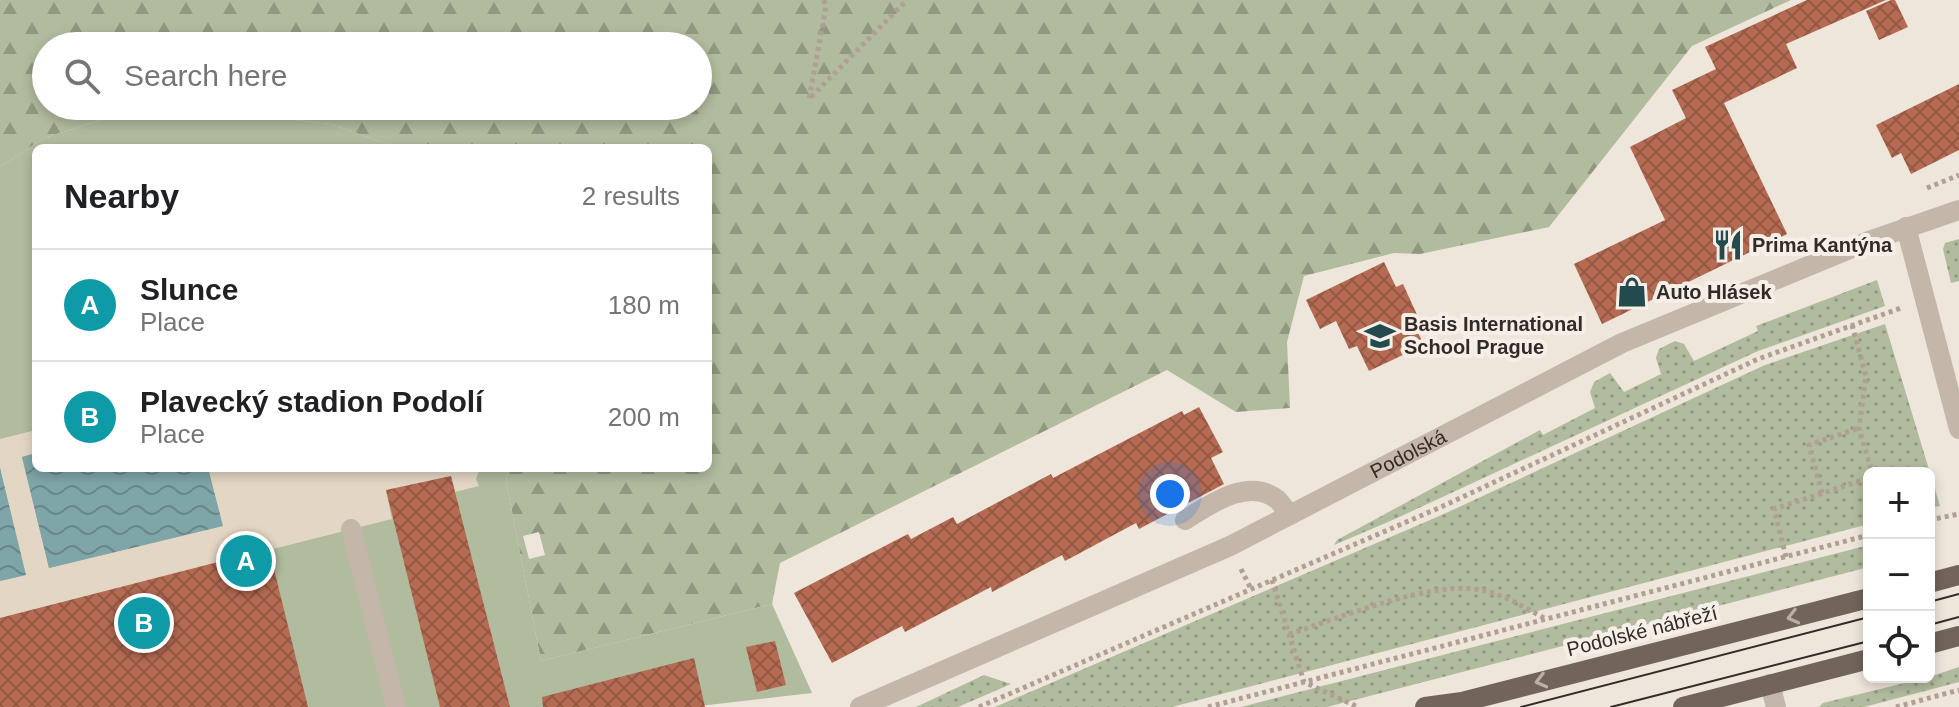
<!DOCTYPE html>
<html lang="en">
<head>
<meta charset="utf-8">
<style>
	:root { --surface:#fff; --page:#f6f6f6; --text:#202124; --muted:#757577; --line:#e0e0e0; --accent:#234b4e }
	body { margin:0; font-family:Helvetica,sans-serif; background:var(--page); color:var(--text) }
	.controls { position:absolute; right:24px; bottom:24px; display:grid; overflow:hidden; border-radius:12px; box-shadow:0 4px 12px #0003 }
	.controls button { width:72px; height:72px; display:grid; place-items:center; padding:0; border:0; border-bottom:2px solid var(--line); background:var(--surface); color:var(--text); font:40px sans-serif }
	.you { position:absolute; left:1170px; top:494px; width:28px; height:28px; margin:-20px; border:6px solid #fff; border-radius:50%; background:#1a73e8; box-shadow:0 0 0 12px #1a73e833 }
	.badge { display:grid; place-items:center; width:52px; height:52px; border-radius:50%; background:var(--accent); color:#fff; font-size:26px; font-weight:700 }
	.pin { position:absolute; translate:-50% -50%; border:4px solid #fff; box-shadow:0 2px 8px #0006 }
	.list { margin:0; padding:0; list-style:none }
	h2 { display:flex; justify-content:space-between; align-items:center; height:104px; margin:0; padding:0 32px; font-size:34px }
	h2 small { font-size:26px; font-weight:400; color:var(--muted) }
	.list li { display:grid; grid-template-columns:52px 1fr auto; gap:24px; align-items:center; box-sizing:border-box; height:112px; padding:0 32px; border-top:2px solid var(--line) }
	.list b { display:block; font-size:30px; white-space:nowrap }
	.list p { margin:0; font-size:26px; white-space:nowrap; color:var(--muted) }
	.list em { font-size:26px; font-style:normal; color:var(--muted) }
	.icon { flex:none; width:44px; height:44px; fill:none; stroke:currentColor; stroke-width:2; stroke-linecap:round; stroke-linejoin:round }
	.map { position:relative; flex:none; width:1959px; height:707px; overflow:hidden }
	.search { position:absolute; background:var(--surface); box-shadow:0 4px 12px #0003; left:32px; top:32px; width:680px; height:88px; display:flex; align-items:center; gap:20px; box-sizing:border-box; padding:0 28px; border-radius:44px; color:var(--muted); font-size:30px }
	.panel { position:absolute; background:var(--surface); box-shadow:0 4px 12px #0003; left:32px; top:144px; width:680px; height:328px; border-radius:12px }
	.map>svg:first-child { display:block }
	.green { fill:url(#green-dots) }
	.forest { fill:url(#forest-firs); fill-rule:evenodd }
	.pitch { fill:#b1bb9d }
	.plaza { fill:#e4d6c4 }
	.water { fill:url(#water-waves) }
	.building { fill:url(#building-cross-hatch) }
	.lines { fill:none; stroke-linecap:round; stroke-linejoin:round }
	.path { stroke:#b0a094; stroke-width:5; stroke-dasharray:4 4; stroke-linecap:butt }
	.minor { stroke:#c4b6a9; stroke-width:20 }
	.major { stroke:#72635b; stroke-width:20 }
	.tram { stroke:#322b28; stroke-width:2 }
	.oneway { stroke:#bbb0a8 }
	.labels { text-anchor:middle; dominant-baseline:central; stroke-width:8; stroke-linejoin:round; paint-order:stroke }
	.poi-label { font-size:20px; font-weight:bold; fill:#322b28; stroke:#f6efe7; text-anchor:start }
	.street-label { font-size:20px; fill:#322b28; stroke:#f6efe7 }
</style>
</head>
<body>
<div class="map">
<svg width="1959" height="707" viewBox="0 0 1959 707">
	<defs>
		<pattern id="green-dots" width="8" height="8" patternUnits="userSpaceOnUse" patternTransform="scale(2)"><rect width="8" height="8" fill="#b1bb9d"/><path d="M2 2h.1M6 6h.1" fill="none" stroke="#919880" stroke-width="1.8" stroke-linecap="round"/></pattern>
		<pattern id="forest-firs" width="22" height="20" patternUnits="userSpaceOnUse" patternTransform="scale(2)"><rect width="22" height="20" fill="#b1bb9d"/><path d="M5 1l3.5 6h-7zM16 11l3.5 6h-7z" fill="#919880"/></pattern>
		<pattern id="water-waves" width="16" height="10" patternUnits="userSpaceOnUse" patternTransform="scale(2)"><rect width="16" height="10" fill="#7ea5a7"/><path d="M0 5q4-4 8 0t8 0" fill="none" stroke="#688788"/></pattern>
		<pattern id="building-cross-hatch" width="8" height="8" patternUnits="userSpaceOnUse" patternTransform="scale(2)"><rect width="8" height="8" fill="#b56b52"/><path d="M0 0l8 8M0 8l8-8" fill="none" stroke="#945844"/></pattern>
	</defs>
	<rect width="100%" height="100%" fill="#eee5db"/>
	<path class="green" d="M1959 239V281L1951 283 1943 249 1945 243Z
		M1877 280 1885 306 1758 351 1395 519 1334 545 1337 540 1540 430 1543 435 1595 408 1590 392 1594 382 1610 373 1624 392 1661 374 1656 358 1659 349 1675 341 1684 344 1694 361 1758 331 1756 326Z
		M1885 324 1940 506 1929 508V473H1869V524L1172 707H995L1444 514 1765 365Z
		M1869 545V567L1327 707H1241Z
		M1959 667V682L1864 707H1819L1823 703 1929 677Z
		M984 675 1011 684 958 707H916Z"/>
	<path class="forest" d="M0 0H1791L1692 46 1549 227 1420 254 1394 253 1304 276 1287 342 1290 408 1236 412 1167 370 780 563 772 604 541 661 506 481 509 468H708V148H398L331 124 168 106H698V46H46V106H146L44 138 0 167ZM539 532 545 555 529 559 523 536Z"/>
	<path class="pitch" d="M146 106H168L331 124 398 148H36V468H509L506 481 541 661 772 604 812 693 691 707H0V167L44 138Z"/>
	<path class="plaza" d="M36 430V453L22 457 49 568 222 526 208 468H480L476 479 479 486 455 492 451 476 386 491 392 519 0 618V581L25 575 0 468V439Z"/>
	<path class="water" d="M36 453V468H208L223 526 49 568 22 457Z
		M0 468 26 575 0 581Z"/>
	<path class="building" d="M1807 0H1886L1786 44 1797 68 1724 103 1787 234 1602 324 1574 264 1665 220 1630 147 1686 118 1672 90 1716 69 1705 47Z
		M1891 0H1895L1908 27 1879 40 1866 11Z
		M1959 84V150L1911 174 1901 153 1892 158 1876 125Z
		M1384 262 1396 287 1403 284 1418 317 1412 320 1424 345 1369 371 1357 346 1349 349 1336 321 1320 329 1306 300Z
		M1199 407 1223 452 1211 458 1224 484 1139 529 1136 523 1065 561 1062 555 992 592 991 587 905 632 902 626 832 663 794 593 908 534 911 539 953 517 957 524 1051 474 1053 478 1182 411 1184 415Z
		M451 476 455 492 510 707H440L386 490Z
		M269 549 308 707H0V618Z
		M775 641 786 685 757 692 746 647Z
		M694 658 705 707H543L542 697Z"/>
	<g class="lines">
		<path class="path" d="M824 0 826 7 809 99 907 0
			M1927 188 1959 175
			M1852 325 1866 376 1859 428 1872 473
			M1822 493 1809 445 1859 428
			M1929 520 1959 514
			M1786 557 1774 509 1869 478
			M1241 569 1251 589
			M1272 580 1304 682 1358 707
			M1289 634C1340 618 1431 580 1482 590 1504 595 1524 607 1544 618
			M979 707 1441 507 1758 359 1901 308
			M1208 707 1869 535
			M1896 707 1959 690"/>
		<g class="minor">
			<path d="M1906 227 1959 429"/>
			<path d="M1185 520C1209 505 1249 476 1278 500 1282 504 1286 511 1290 515"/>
			<path d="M351 529 396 707"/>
			<path d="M1770 684 1776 707"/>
			<path id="s1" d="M860 707 1230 546 1622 343 1869 241 1959 210"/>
		</g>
		<path class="major" d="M1929 583 1959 575
			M1929 644 1959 636
			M1425 707 1462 702 1869 598
			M1683 707 1869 659"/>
		<path class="tram" d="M1929 602 1959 594
			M1929 625 1959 617
			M1521 707 1869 617
			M1611 707 1869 641"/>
	</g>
	<defs><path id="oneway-chevron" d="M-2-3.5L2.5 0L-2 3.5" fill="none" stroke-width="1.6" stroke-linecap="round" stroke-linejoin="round" transform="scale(2)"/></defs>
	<g class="oneway">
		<use href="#oneway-chevron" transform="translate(1793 617) rotate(166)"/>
		<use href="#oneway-chevron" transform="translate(1541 681) rotate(166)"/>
	</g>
	<defs>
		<g id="restaurant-bare" transform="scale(2.4)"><path d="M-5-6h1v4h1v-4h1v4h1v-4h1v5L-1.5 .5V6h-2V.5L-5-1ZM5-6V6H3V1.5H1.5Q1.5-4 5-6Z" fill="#234b4e" stroke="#f6efe7" stroke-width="2.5" paint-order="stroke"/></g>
		<g id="shop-bare" transform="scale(2.4)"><path d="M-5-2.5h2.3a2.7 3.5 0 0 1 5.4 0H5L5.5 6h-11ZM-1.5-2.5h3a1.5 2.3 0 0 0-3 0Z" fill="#234b4e" stroke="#f6efe7" stroke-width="2.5" paint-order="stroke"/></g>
		<g id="school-bare" transform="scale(2.4)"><path d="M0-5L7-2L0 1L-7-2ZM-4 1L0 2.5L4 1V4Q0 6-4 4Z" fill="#234b4e" stroke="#f6efe7" stroke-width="2.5" paint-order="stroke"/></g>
	</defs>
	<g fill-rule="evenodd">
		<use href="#restaurant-bare" x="1728" y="245"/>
		<use href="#shop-bare" x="1632" y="292"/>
		<use href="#school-bare" x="1380" y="336"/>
	</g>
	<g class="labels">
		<g class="poi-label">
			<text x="1752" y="245">Prima Kantýna</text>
			<text x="1656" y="292">Auto Hlásek</text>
			<text x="1404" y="324">Basis International<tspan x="1404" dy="23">School Prague</tspan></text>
		</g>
		<g class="street-label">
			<text stroke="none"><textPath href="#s1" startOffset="604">Podolská</textPath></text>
			<text transform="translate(1642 631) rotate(-14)">Podolské nábřeží</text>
		</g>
	</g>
</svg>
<div class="controls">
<button>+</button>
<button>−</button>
<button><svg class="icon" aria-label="locate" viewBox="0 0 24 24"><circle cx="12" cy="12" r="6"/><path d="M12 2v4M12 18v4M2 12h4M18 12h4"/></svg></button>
</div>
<div class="you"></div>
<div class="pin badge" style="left:246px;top:561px;background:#0f9aa8">A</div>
<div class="pin badge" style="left:144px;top:623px;background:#0f9aa8">B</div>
<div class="search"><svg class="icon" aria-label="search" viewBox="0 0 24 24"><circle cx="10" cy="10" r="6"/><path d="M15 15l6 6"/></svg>Search here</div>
<section class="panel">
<h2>Nearby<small>2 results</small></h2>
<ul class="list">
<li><span class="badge" style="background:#0f9aa8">A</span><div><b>Slunce</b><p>Place</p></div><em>180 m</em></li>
<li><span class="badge" style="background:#0f9aa8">B</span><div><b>Plavecký stadion Podolí</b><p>Place</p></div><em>200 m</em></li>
</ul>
</section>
</div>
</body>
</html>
